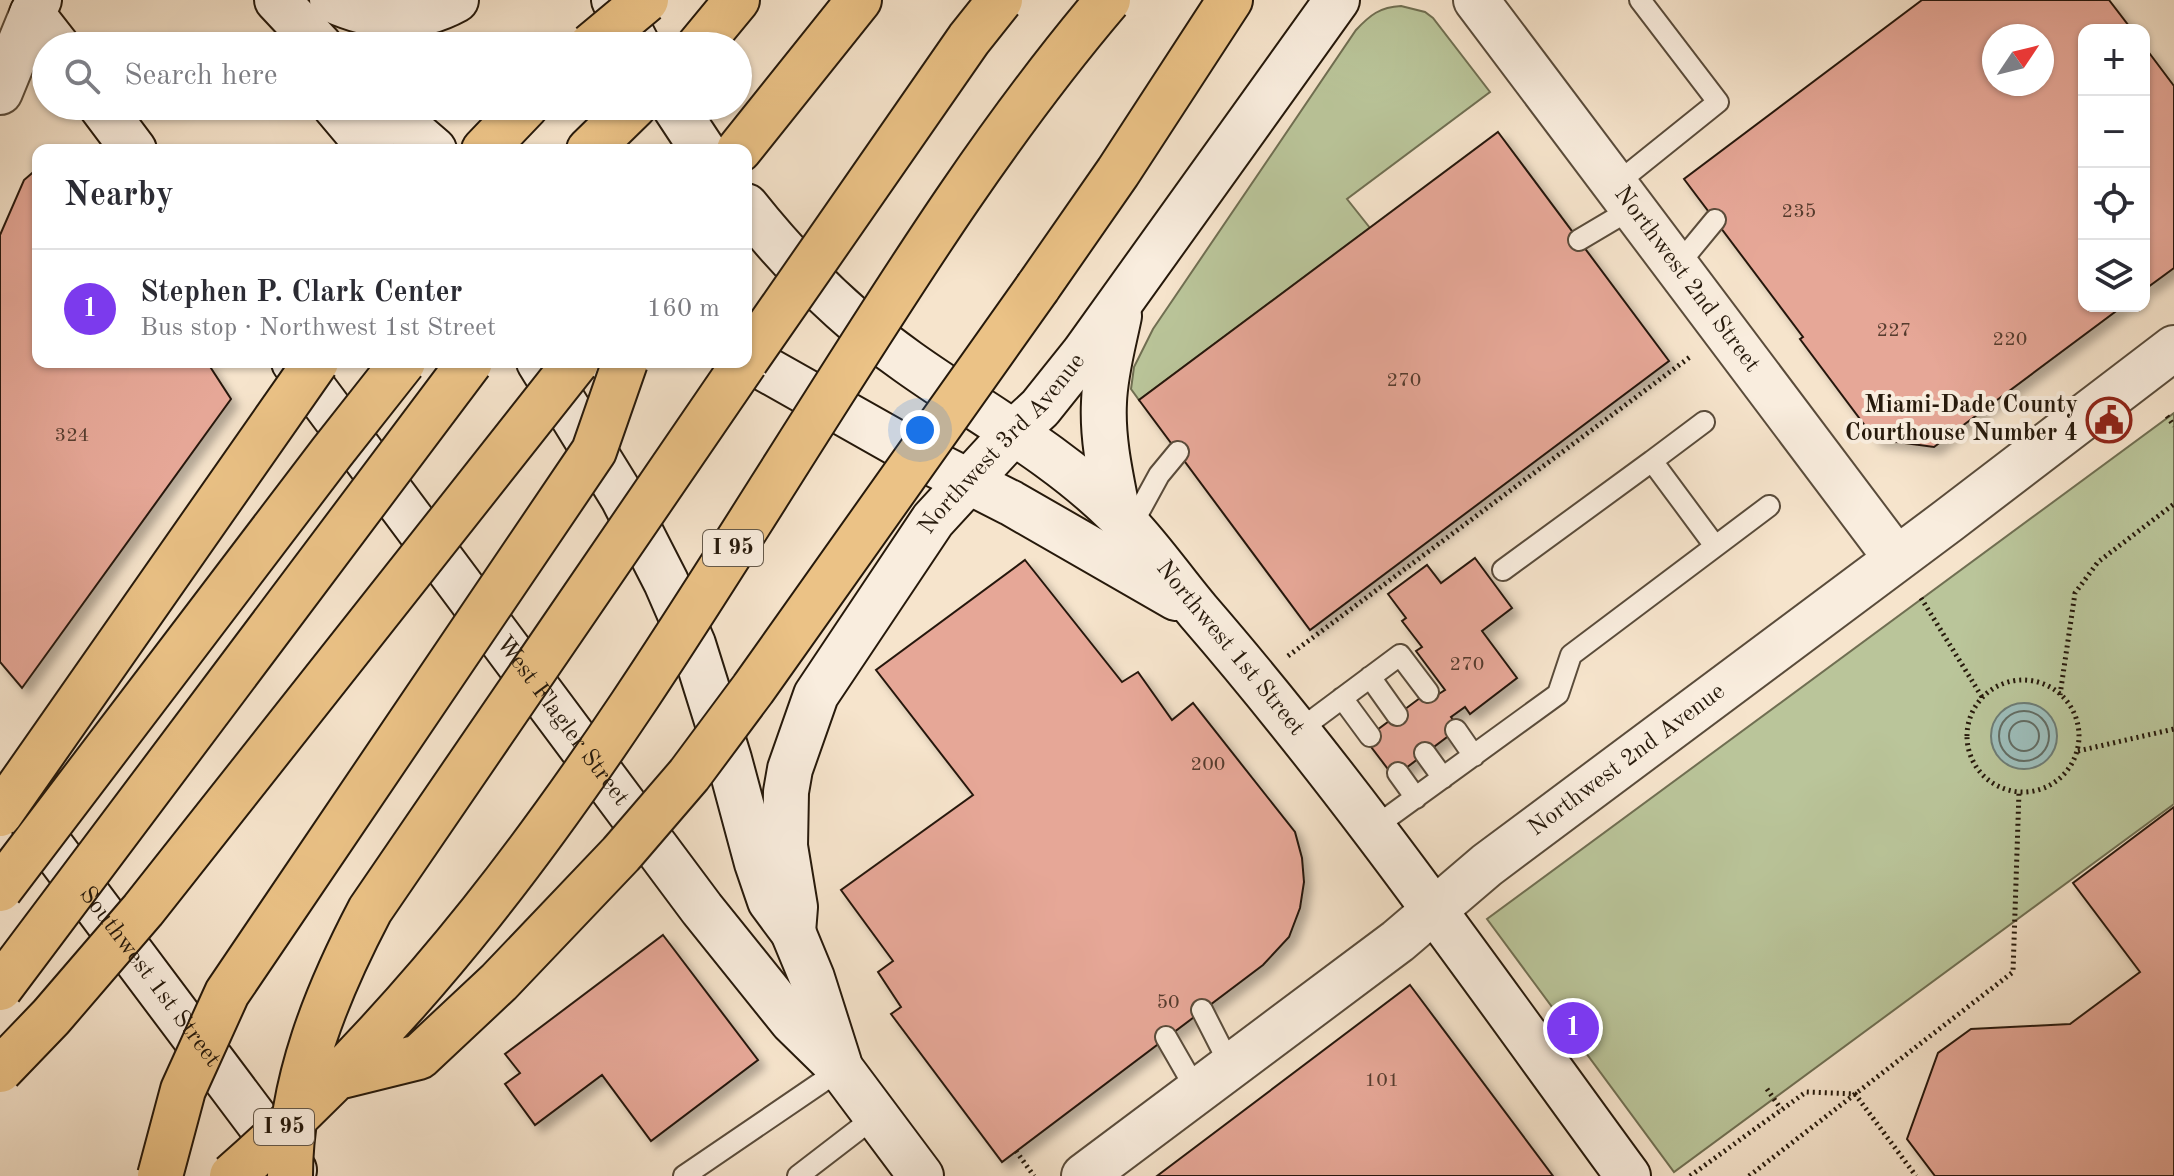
<!DOCTYPE html>
<html lang="en">
<head>
<meta charset="utf-8">
<style>
	:root { --surface:#fff; --page:#f7f7f7; --text:#2b2b33; --muted:#7c7c81; --line:#e1e1e2; --accent:#7c3aed }
	body { margin:0; font-family:"Old Standard TT",serif; background:var(--page); color:var(--text) }
	.controls { position:absolute; right:24px; top:24px; display:grid; overflow:hidden; border-radius:16px; box-shadow:0 2px 6px #0004 }
	.controls button { width:72px; height:72px; display:grid; place-items:center; padding:0; border:0; border-bottom:2px solid var(--line); background:var(--surface); color:var(--text); font:40px sans-serif }
	.compass { position:absolute; left:1982px; top:24px; width:72px; height:72px; border-radius:50%; background:var(--surface); box-shadow:0 2px 6px #0004; rotate:55deg }
	.you { position:absolute; left:920px; top:430px; width:28px; height:28px; margin:-20px; border:6px solid #fff; border-radius:50%; background:#1a73e8; box-shadow:0 0 0 12px #1a73e833 }
	.badge { display:grid; place-items:center; width:52px; height:52px; border-radius:50%; background:var(--accent); color:#fff; font-size:26px; font-weight:700 }
	.pin { position:absolute; translate:-50% -50%; border:4px solid #fff; box-shadow:0 2px 8px #0006 }
	.list { margin:0; padding:0; list-style:none }
	h2 { display:flex; justify-content:space-between; align-items:center; height:104px; margin:0; padding:0 32px; font-size:34px }
	h2 small { font-size:26px; font-weight:400; color:var(--muted) }
	.list li { display:grid; grid-template-columns:52px 1fr auto; gap:24px; align-items:center; box-sizing:border-box; height:120px; padding:0 32px; border-top:2px solid var(--line) }
	.list b { display:block; font-size:30px; white-space:nowrap }
	.list p { margin:0; font-size:26px; white-space:nowrap; color:var(--muted) }
	.list em { font-size:26px; font-style:normal; color:var(--muted) }
	.icon { flex:none; width:44px; height:44px; fill:none; stroke:currentColor; stroke-width:2; stroke-linecap:round; stroke-linejoin:round }
	.map { position:relative; flex:none; width:2174px; height:1176px; overflow:hidden }
	.search { position:absolute; background:var(--surface); box-shadow:0 2px 6px #0004; left:32px; top:32px; width:720px; height:88px; display:flex; align-items:center; gap:20px; box-sizing:border-box; padding:0 28px; border-radius:44px; color:var(--muted); font-size:30px }
	.panel { position:absolute; background:var(--surface); box-shadow:0 2px 6px #0004; left:32px; top:144px; width:720px; height:224px; border-radius:16px }
	.map>svg:first-child { display:block }
	.green { fill:#bac59a; stroke:#706f52; stroke-width:2 }
	.water { fill:#9dbebb; stroke:#6d7c75; stroke-width:2 }
	.lines { fill:none; stroke-linecap:round; stroke-linejoin:round }
	.shore { stroke:#626c63; stroke-width:2 }
	.building { fill:#e6a797; stroke:#26190b; stroke-width:2; fill-rule:evenodd; filter:url(#shadow) }
	.service-casing { stroke:#5a4c3b; stroke-width:24 }
	.tertiary-casing { stroke:#5a4c3b; stroke-width:48 }
	.secondary-casing { stroke:#26190b; stroke-width:48 }
	.motorway-casing { stroke:#26190b; stroke-width:48 }
	.path { stroke:#26190b; stroke-width:5; stroke-dasharray:2 4; stroke-linecap:butt }
	.service { stroke:#f9edde; stroke-width:20 }
	.tertiary { stroke:#f9edde; stroke-width:44 }
	.secondary { stroke:#f9edde; stroke-width:44 }
	.motorway { stroke:#ebc286; stroke-width:44 }
	.motorway-bridge-casing { stroke:#26190b; stroke-width:48; stroke-linecap:butt }
	.motorway-bridge { stroke:#ebc286; stroke-width:44 }
	.labels { text-anchor:middle; dominant-baseline:central; stroke-width:8; stroke-linejoin:round; paint-order:stroke }
	.number-label { font-size:20px; fill:#563c2e }
	.shield { fill:#f9edde; stroke:#65594a; stroke-width:2 }
	.shield-label { font-size:22px; font-weight:bold; fill:#26190b }
	.street-label { font-size:24px; fill:#26190b; stroke:#f9edde }
	.poi-label { font-size:24px; font-weight:bold; fill:#26190b; stroke:#f9edde; text-anchor:end }
</style>
</head>
<body>
<div class="map">
<svg width="2174" height="1176" viewBox="0 0 2174 1176">
	<defs>
		<filter id="shadow"><feDropShadow dx="7" dy="7" stdDeviation="4" flood-color="#0004"/></filter>
	</defs>
	<rect width="100%" height="100%" fill="#f6e4cc"/>
	<filter id="stains"><feTurbulence type="fractalNoise" baseFrequency=".0025" numOctaves="4"/><feColorMatrix values="0 0 0 0 .2 0 0 0 0 .09 0 0 0 0 .02 0 0 0 .5 -.17"/></filter>
	<radialGradient id="worn" r=".72"><stop offset=".6" stop-color="#630" stop-opacity="0"/><stop offset="1" stop-color="#630" stop-opacity=".3"/></radialGradient>
	<path class="green" d="M1401 6 1425 12 1433 18 1490 92 1347 199 1370 228 1139 400 1131 389 1134 367 1153 329 1356 30C1370 15 1380 7 1401 6Z
		M2174 413V804L1674 1172 1487 919Z"/>
	<path class="water" d="M1991 736a33 33 0 1 1 66 0a33 33 0 1 1-66 0Z"/>
	<g class="lines">
		<path class="shore" d="M1999 736a25 25 0 1 1 50 0a25 25 0 1 1-50 0Z
			M2009 736a15 15 0 1 1 30 0a15 15 0 1 1-30 0Z"/>
	</g>
	<path class="building" d="M1922 0H2109L2132 30H2084V306H2123L1934 447 1875 439 1800 339 1803 337 1684 179ZM1994 36H2042V84H1994Z
		M2144 46 2174 86V268L2144 290Z
		M1498 132 1669 361 1310 630 1139 400Z
		M38 168V362H207L231 399 22 688 0 662V235L24 180Z
		M1475 558 1512 608 1482 631 1517 678 1470 714 1465 707 1451 717 1459 728 1394 777 1365 739 1432 689 1437 695 1445 690 1416 651 1422 647 1402 621 1406 618 1388 594 1427 565 1441 583Z
		M1025 560 1122 682 1138 672 1172 720 1193 703 1295 832 1302 858 1304 882 1300 908 1289 937 1263 965 1002 1162 891 1014 901 1007 878 972 893 961 841 890 973 795 876 670Z
		M2174 807V1176H1935L1907 1139 1938 1053 1971 1029 2070 1024 2140 972 2073 883Z
		M663 935 758 1060 651 1141 602 1075 535 1125 505 1084 520 1073 505 1054Z
		M1410 985 1553 1176H1157Z"/>
	<g class="lines">
		<g class="service-casing">
			<path id="service" d="M1616 184 1718 102 1640 0
				M1579 240 1633 208
				M1677 266 1715 220
				M1704 422 1652 461 1715 546
				M1130 528 1159 475 1178 452
				M1503 570 1652 461
				M1370 677 1397 715
				M1342 698 1370 736
				M1456 730 1474 756
				M1298 731 1400 655 1428 692
				M1425 753 1443 778
				M1398 773 1416 798
				M1372 829 1558 694 1571 655 1769 506
				M1202 1010 1231 1067
				M1166 1037 1197 1091
				M684 1176 841 1069
				M798 1176 876 1116"/>
		</g>
		<g class="tertiary-casing">
			<g id="tertiary">
				<path id="s1" d="M1476 0 1896 558"/>
				<path d="M0 92 32 14"/>
				<path id="s2" d="M1084 1176 1398 941 1487 865 1949 520 2174 348"/>
			</g>
		</g>
		<g class="secondary-casing">
			<g id="secondary">
				<path d="M39 0 32 14 57 46"/>
				<path d="M277 0 320 46"/>
				<path d="M332 0C374 19 414 23 456 0"/>
				<path d="M614 0 638 46"/>
				<path d="M101 106 134 150"/>
				<path d="M335 106 372 150"/>
				<path d="M383 106 434 150"/>
				<path d="M674 106 703 150"/>
				<path id="s3" d="M746 206C793 265 847 319 908 362 978 412 1056 453 1117 514 1147 543 1171 579 1198 611 1353 790 1488 985 1628 1176"/>
				<path d="M746 358 932 463 1011 503 1176 598"/>
				<path id="s4" d="M294 362 702 909 792 1021 841 1069 921 1176"/>
				<path d="M539 362 623 498 666 582 693 644 729 759 757 863 770 901 793 932 812 978 839 1063"/>
				<path d="M1118 514C1111 478 1102 440 1104 402 1105 373 1113 345 1119 316"/>
				<path id="s5" d="M21 806 294 1170"/>
				<path id="s6" d="M793 932 795 907 785 846 786 792 790 769 816 695 933 520 1014 432 1040 408 1084 353 1337 0"/>
			</g>
		</g>
		<g class="motorway-casing">
			<path id="motorway" d="M699 46 737 0
				M484 150 526 106
				M589 150 634 106
				M739 150 859 0
				M1038 287 1118 172 1230 0"/>
		</g>
		<path class="path" d="M2167 416 2174 426
			M1921 598 1982 697
			M1288 656 1690 357
			M1967 736a56 56 0 1 1 112 0a56 56 0 1 1-112 0Z
			M2060 695 2075 593 2098 562 2174 504
			M2078 751 2174 729
			M1767 1089 1781 1109
			M1016 1151 1034 1176
			M1690 1176 1806 1092 1855 1094 1916 1176
			M1749 1176 2013 972 2019 792"/>
		<use href="#service" class="service"/>
		<use href="#tertiary" class="tertiary"/>
		<use href="#secondary" class="secondary"/>
		<use href="#motorway" class="motorway"/>
		<g class="motorway-bridge-casing">
			<path id="motorway-bridge" d="M591 46 646 0
				M746 360 969 39 1000 0
				M0 814 316 362
				M0 889 332 452 403 362
				M0 988 470 362
				M0 1070 51 1017 143 910 576 362
				M334 1078 419 1057 499 982 621 854 689 775 753 689 1038 287
				M160 1176 183 1090 227 993 594 451 625 362
				M232 1176C322 1097 406 1007 481 913 602 761 704 594 808 430 902 282 994 134 1108 0
				M290 1176C290 1082 327 992 370 910L745 362"/>
		</g>
		<use href="#motorway-bridge" class="motorway-bridge"/>
	</g>
	<defs>
		<g id="civic-ring" transform="scale(2.3)"><circle r="9.5" fill="#f9edde" stroke="#8f2418" stroke-width="1.5"/><path d="M-.6-6.5H3V-4.5H.6V-3L4-1V1h2V6H-6V1h2V-1L-.6-3ZM-1.2 2.5V6h2.4V2.5Z" fill="#8f2418"/></g>
	</defs>
	<g fill-rule="evenodd">
		<use href="#civic-ring" x="2109" y="420"/>
	</g>
	<g class="labels">
		<g class="number-label">
			<text x="1799" y="212">235</text>
			<text x="1894" y="331">227</text>
			<text x="2010" y="340">220</text>
			<text x="1404" y="381">270</text>
			<text x="72" y="436">324</text>
			<text x="1467" y="665">270</text>
			<text x="1208" y="765">200</text>
			<text x="1168" y="1003">50</text>
			<text x="1382" y="1081">101</text>
		</g>
		<g class="shield">
			<rect x="703" y="530" width="60" height="36" rx="6"/>
			<rect x="254" y="1109" width="60" height="36" rx="6"/>
		</g>
		<g class="shield-label">
			<text x="733" y="548">I 95</text>
			<text x="284" y="1127">I 95</text>
		</g>
		<g class="street-label">
			<text stroke="none"><textPath href="#s1" startOffset="350">Northwest 2nd Street</textPath></text>
			<text stroke="none"><textPath href="#s6" startOffset="556">Northwest 3rd Avenue</textPath></text>
			<text stroke="none"><textPath href="#s3" startOffset="660">Northwest 1st Street</textPath></text>
			<text stroke="none"><textPath href="#s4" startOffset="448">West Flagler Street</textPath></text>
			<text stroke="none"><textPath href="#s2" startOffset="684">Northwest 2nd Avenue</textPath></text>
			<text stroke="none"><textPath href="#s5" startOffset="214">Southwest 1st Street</textPath></text>
		</g>
		<g class="poi-label">
			<text x="2078" y="406">Miami-Dade County<tspan x="2078" dy="28">Courthouse Number 4</tspan></text>
		</g>
	</g>
	<rect width="100%" height="100%" filter="url(#stains)"/>
	<rect width="100%" height="100%" fill="url(#worn)"/>
</svg>
<div class="controls">
<button>+</button>
<button>−</button>
<button><svg class="icon" aria-label="locate" viewBox="0 0 24 24"><circle cx="12" cy="12" r="6"/><path d="M12 2v4M12 18v4M2 12h4M18 12h4"/></svg></button>
<button><svg class="icon" aria-label="layers" viewBox="0 0 24 24"><path d="M12 4l9 5-9 5-9-5zM3 14l9 5 9-5"/></svg></button>
</div>
<svg class="compass" viewBox="-18 -18 36 36"><path d="M0-13l5 13h-10z" fill="#e53935"/><path d="M0 13l5-13h-10z" fill="#7c7c81"/></svg>
<div class="you"></div>
<div class="pin badge" style="left:1573px;top:1028px">1</div>
<div class="search"><svg class="icon" aria-label="search" viewBox="0 0 24 24"><circle cx="10" cy="10" r="6"/><path d="M15 15l6 6"/></svg>Search here</div>
<section class="panel">
<h2>Nearby<small></small></h2>
<ul class="list">
<li><span class="badge">1</span><div><b>Stephen P. Clark Center</b><p>Bus stop · Northwest 1st Street</p></div><em>160 m</em></li>
</ul>
</section>
</div>
</body>
</html>
